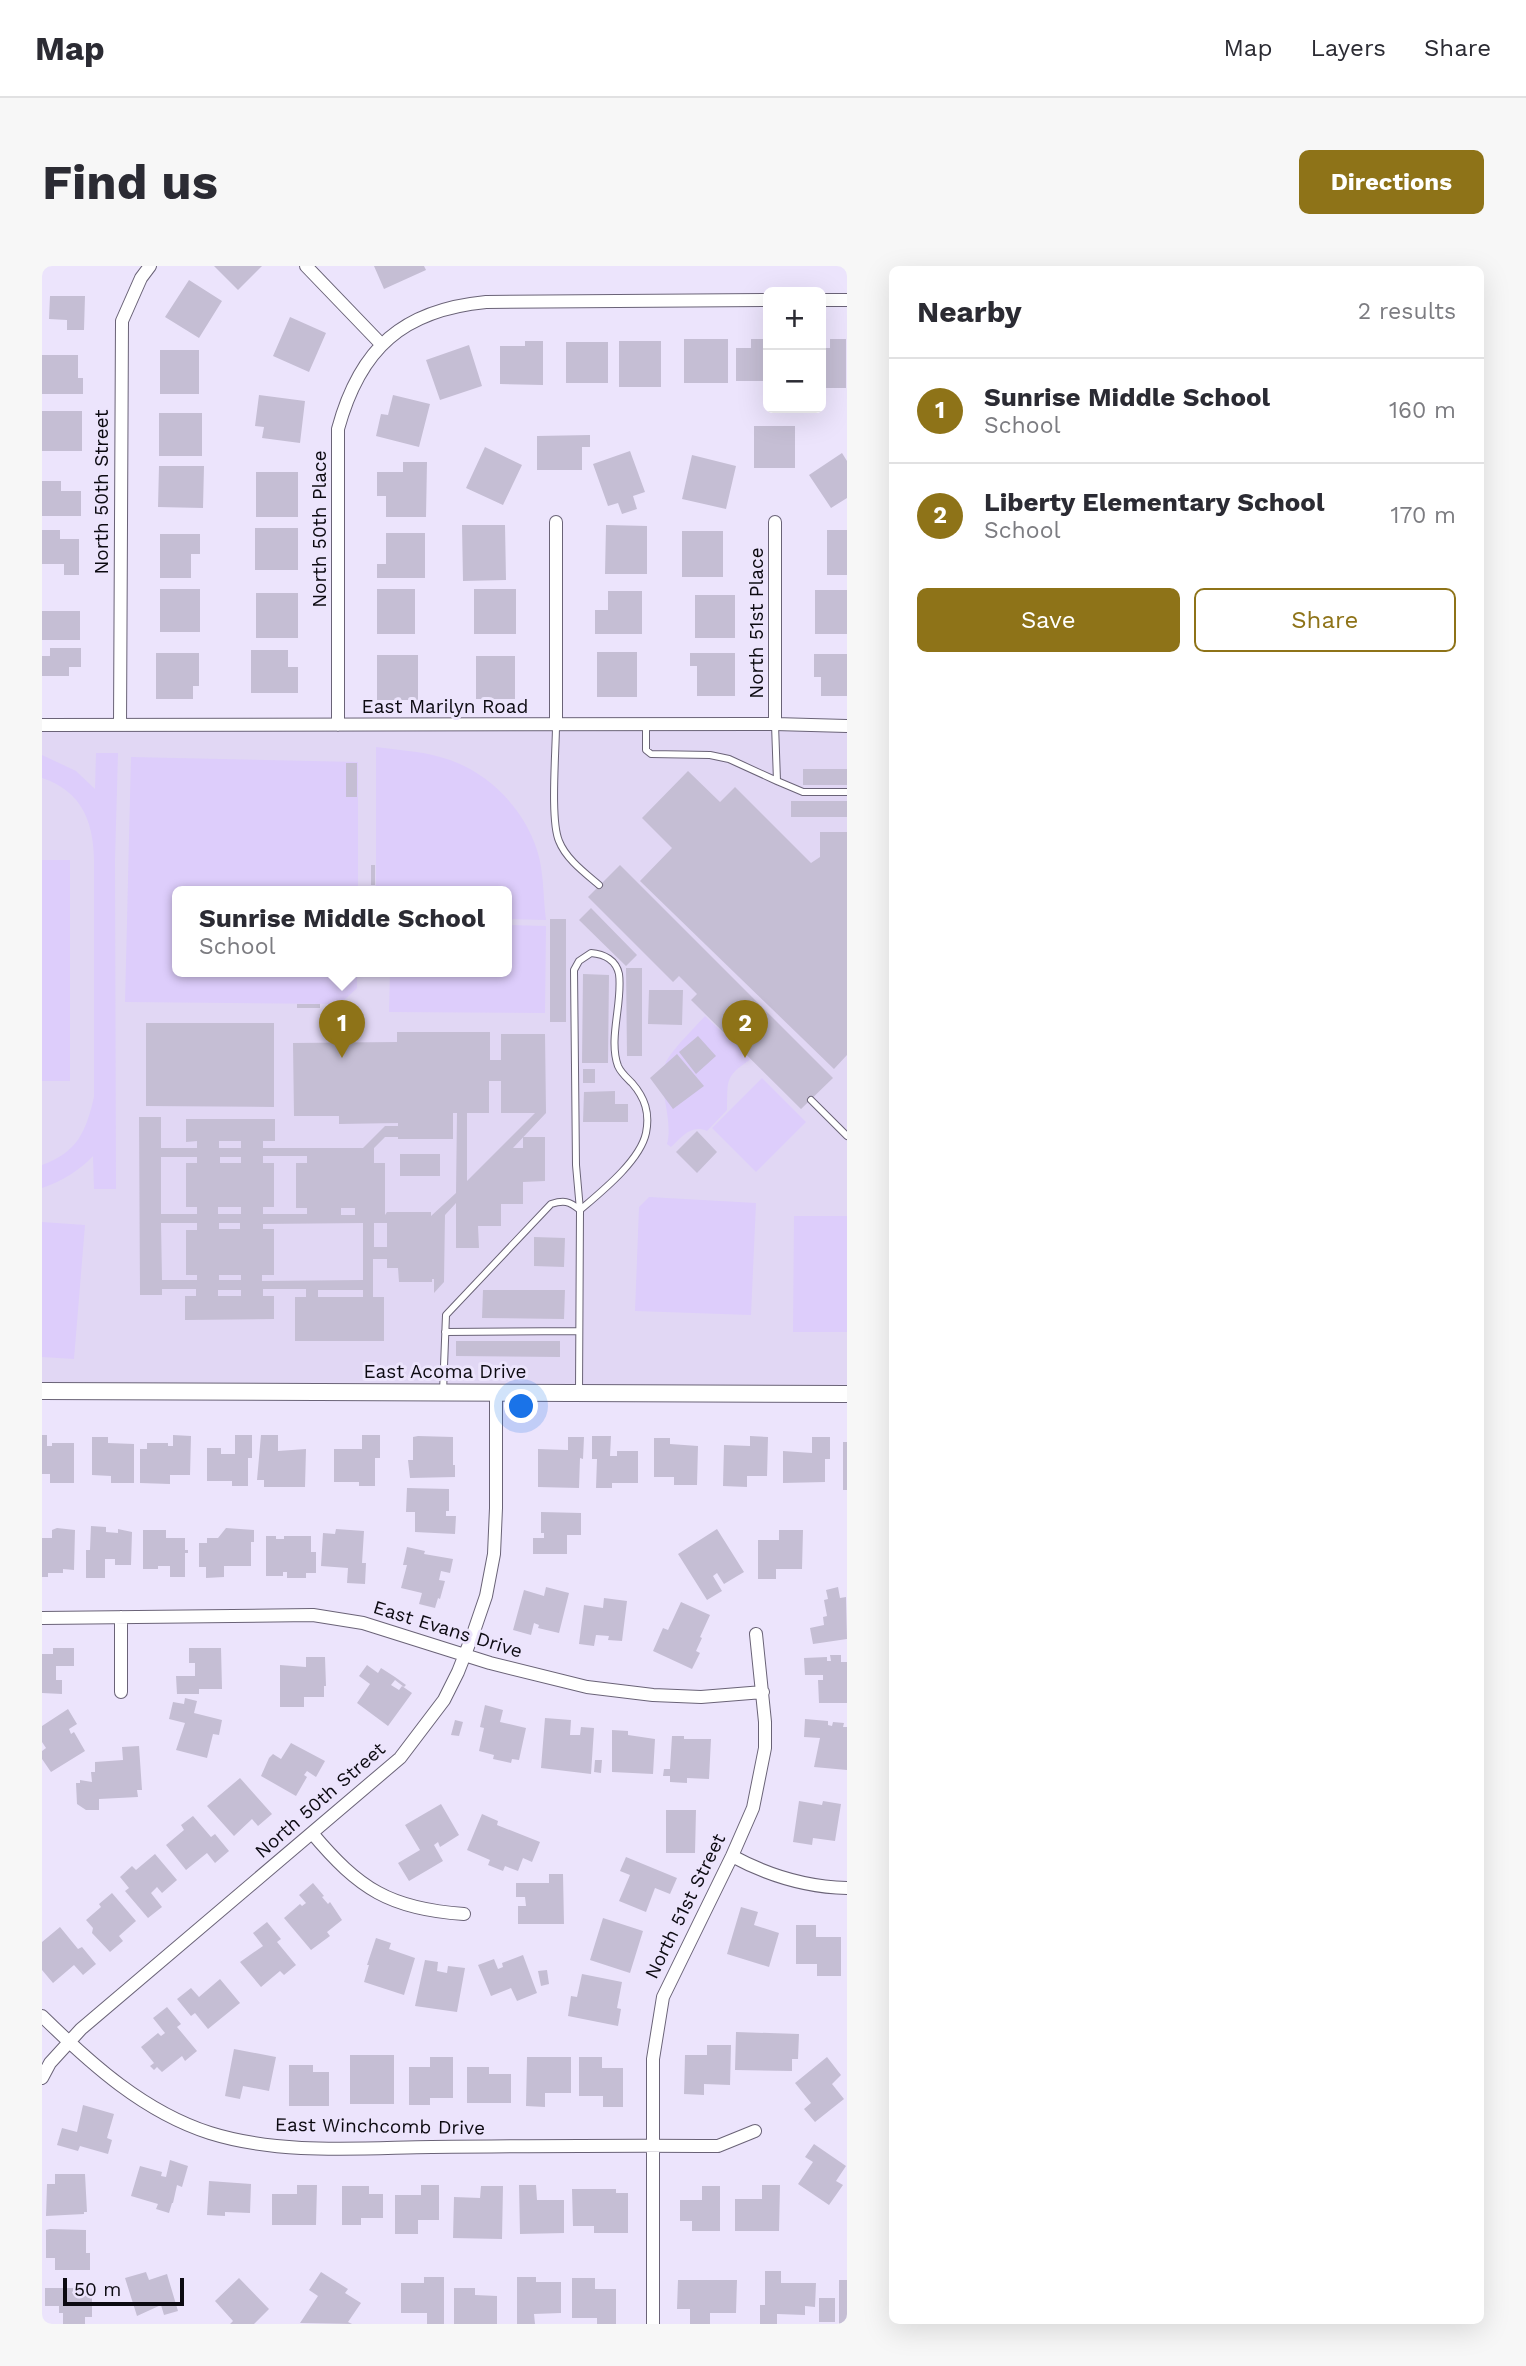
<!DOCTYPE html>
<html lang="en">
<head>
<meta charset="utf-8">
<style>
	:root { --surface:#fff; --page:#f7f7f7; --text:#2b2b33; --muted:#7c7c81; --line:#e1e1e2; --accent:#8e7318 }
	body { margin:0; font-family:"Work Sans",sans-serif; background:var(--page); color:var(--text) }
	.controls { position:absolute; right:21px; top:21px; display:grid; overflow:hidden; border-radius:10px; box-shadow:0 7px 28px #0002 }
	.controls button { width:63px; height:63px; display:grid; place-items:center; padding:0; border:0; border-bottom:2px solid var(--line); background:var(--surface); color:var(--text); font:35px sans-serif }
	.scale { position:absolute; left:21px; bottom:18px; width:121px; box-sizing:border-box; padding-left:7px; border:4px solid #0c0a11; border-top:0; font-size:19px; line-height:24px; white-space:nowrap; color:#0c0a11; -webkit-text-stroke:5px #ece4fc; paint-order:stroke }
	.you { position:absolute; left:480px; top:1141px; width:24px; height:24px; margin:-18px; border:5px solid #fff; border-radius:50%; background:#1a73e8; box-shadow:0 0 0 10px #1a73e833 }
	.badge { display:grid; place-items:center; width:46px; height:46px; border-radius:50%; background:var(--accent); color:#fff; font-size:23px; font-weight:700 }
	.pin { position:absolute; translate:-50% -58px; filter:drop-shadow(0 2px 4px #0008) }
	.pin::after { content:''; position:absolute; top:37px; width:24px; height:21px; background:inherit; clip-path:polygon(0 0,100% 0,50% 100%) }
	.popup { position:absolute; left:130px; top:620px; width:340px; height:91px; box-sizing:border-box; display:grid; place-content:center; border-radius:10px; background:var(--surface); filter:drop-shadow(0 2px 5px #0005); font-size:23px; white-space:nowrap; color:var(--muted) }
	.popup b { font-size:26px; color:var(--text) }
	.popup::after { content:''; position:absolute; left:50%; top:100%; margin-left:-14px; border:14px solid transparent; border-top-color:var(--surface) }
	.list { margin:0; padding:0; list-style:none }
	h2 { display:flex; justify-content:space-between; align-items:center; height:91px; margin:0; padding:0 28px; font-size:30px }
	h2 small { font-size:23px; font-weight:400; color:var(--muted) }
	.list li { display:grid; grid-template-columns:46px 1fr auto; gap:21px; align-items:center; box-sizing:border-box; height:105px; padding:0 28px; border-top:2px solid var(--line) }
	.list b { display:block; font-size:26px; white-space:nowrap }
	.list p { margin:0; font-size:23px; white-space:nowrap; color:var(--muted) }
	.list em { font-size:23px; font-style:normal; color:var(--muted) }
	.actions { display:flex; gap:14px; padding:21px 28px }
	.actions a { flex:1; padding:16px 0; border:2px solid var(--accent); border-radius:10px; text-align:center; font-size:24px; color:var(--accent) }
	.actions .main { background:var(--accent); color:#fff }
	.map { position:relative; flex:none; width:805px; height:2058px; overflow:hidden; border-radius:10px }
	header { display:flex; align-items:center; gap:42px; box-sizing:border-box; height:98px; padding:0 35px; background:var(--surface); border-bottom:2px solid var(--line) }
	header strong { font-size:33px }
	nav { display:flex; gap:38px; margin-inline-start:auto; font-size:24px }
	.intro { display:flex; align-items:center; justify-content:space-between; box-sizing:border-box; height:168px; padding:0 42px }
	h1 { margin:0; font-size:49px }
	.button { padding:18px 32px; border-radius:10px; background:var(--accent); color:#fff; font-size:24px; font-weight:700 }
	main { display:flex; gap:42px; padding:0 42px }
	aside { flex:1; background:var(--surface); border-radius:10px; box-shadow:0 7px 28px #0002 }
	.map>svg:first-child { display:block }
	.built { fill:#e1d7f4; fill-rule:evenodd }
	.green { fill:#ddcdfb }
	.building { fill:#c5bed4; fill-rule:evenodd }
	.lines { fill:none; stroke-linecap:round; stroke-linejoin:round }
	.service-casing { stroke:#6a6377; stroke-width:8 }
	.minor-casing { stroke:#6a6377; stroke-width:14 }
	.tertiary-casing { stroke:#6a6377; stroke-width:18 }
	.service { stroke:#fff; stroke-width:6 }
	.minor { stroke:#fff; stroke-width:12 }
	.tertiary { stroke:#fff; stroke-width:16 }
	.labels { text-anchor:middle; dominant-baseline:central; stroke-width:6; stroke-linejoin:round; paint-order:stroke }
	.street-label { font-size:19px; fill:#0c0a11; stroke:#ece4fc }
</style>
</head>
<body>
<header>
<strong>Map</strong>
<nav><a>Map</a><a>Layers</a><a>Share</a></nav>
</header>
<div class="intro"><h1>Find us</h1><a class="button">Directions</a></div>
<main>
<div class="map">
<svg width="805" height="2058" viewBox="0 0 805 2058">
	<rect width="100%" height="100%" fill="#ece4fc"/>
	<path class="built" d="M0 459 805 460V1128L0 1125ZM135 626H464V706H135Z"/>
	<path class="green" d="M334 481C355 484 378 485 398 491 442 502 481 540 495 584 502 605 501 631 504 654L465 653 464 626H334Z
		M54 487H76L73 594 74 923H52L51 890C37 905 20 915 0 922V899C36 886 44 865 52 831V593C51 554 39 525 0 512V489L34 505 53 523Z
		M89 491 316 496V626H135V706H315V722L298 738 83 736Z
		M0 594H28V815H0Z
		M465 659 504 660 503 747 347 746 348 706H464Z
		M663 750 709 793C682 811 686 814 685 844L665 865C649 858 640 871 629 881L625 878C632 852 614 820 624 796 630 784 653 761 663 750Z
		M720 812 764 856 714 906 670 862Z
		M607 931 714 937 709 1049 593 1045 597 941Z
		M752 950H805V1066H751Z
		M0 956 43 959 32 1093 0 1091Z"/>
	<path class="building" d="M172 0H220L196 24Z
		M332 0H382L384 4 342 23Z
		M147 14 180 35 157 72 123 51Z
		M8 30H43L42 64H25V54L7 53Z
		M248 51 284 67 267 106 231 90Z
		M642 73H686V117H642Z
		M709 73H726V115H694V82H709Z
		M788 73H804V122H779V82H788Z
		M483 75H501V119L458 118V80H483Z
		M577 75H619V121H577Z
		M524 76H566V117H524Z
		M427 79 440 120 398 134 384 94Z
		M118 84H157V128H118Z
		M0 89H36V112H41V128H0Z
		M217 129 263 135 258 177 220 172 222 161 213 160Z
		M351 129 388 138 377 181 334 170 339 148 346 149Z
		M0 145H40V185H0Z
		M117 147H160V190H117Z
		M712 160H753V202H712Z
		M548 169V181H540V204H495V170Z
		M443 181 480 199 461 239 424 222Z
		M588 185 603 226 591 230 595 243 580 248 576 237 566 240 551 198Z
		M800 187 805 195V232L789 242 767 209Z
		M650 189 694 200 684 243 640 233Z
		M361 196H385L384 251H344V230H335V206H361Z
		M117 200H162L161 242 116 241Z
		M214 206H256V251H214Z
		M0 215H19V225H39V250H0Z
		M420 259H463L464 314 421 315Z
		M564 259 605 260V308H563Z
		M213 262H256V304H213Z
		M0 264H18V273H37V309H22V298H0Z
		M785 264H805V309H785Z
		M640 265H681V311H640Z
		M344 267H383V312H335V298H344Z
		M118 268H158V288H149V312H118Z
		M118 323H158V366H118Z
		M335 323H373V368H335Z
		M432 323H474V368H432Z
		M773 324H805V368H773Z
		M566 325H600V368H553V344H566Z
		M214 327H256V372H214Z
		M653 329H693V372H653Z
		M0 345H38V374H0Z
		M8 382H39V401H27V410H0V390H8Z
		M209 384H246V401H256V427H209Z
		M555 386H595V431H555Z
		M114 387H157V420H151V433H114Z
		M648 387H693V430H655V400H648Z
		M772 388H805V430H779V411H772Z
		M335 389H376V434H335Z
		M434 390H473V433H434Z
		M304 497H315V531H304Z
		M761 503H805V519H761Z
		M646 505 678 536 693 521 769 597 778 591V566H805V789L792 803 598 615 630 582 600 552Z
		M749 535H805V551H749Z
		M329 599H333V619H329Z
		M578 599 791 812 759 843 649 734 655 728 637 710 631 716 546 631Z
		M549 642 595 689 584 700 537 654Z
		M508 653H524V756H508Z
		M584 702H600V790H585Z
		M541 708 567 709 566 797H540Z
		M607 724H641L640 759 606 758Z
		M255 738H278V742H255Z
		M104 757H232V841L104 840Z
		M355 766H448V794H459V768H503L504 847 471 882H481V871H503V915L481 916V938H459V960H436L437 982H414V937L403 949 402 1016 392 1027V1013H390V1016H357L356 1002H345V993H331V1031H342V1075H253V1031H264V1023H221V1030H232V1053L143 1054V1030H154V1023H120V1029H98L97 851H119V882H155V875L144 876V853H233V875H221V882H321L343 860H356V857L297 858V850H252L251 777 355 776ZM447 815H459V847H493L425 915V847H447ZM411 847H415L414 927 389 950V946H345L343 949V897H332V882L343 871H356V873H411ZM177 875H199V882H177ZM221 890H265V897H254V942H265V948H221V941H232V897H221ZM119 891H155V897H144V941H155V948H119ZM178 891H199V897H178ZM176 941H199V948H176ZM299 942H313V949H299ZM119 957H155V964H144V1009H155V1014H120ZM177 957H198V963H177ZM321 957V1014L220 1015V1009H232V963H221V958ZM332 957H345V981H332ZM177 1009H199V1014H177ZM176 1024H199V1030H176ZM276 1024H321V1031H276Z
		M656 770 674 790 654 808 637 786Z
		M635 788 662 820 631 843 608 812Z
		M541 803H553V817H541Z
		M573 825V838H586V856H541L542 826Z
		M655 865 675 886 655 907 634 886Z
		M358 888H398V910H358Z
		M492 971 523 972 522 1001 492 1000Z
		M441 1024H523L522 1053 440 1052Z
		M414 1075H518V1091L414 1090Z
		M0 1169H5V1180H10V1177H32V1217H8V1208H0Z
		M131 1169 149 1170 148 1209H128V1218L98 1217V1183H105V1177H126V1180H131Z
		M193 1169H210V1192H206V1220H190V1215H165V1182H179V1188H193Z
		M219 1169H236V1185L264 1183 263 1221H222V1214H215Z
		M320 1169H338V1192H333V1220H317V1216H292V1183H320Z
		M376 1170 411 1171V1199H413V1211L368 1212 366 1194H371V1171Z
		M550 1170H569L568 1190H575V1185H596V1217H570V1222H554L555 1193H550Z
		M708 1170 726 1171 725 1210H705V1221L681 1220 682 1179 708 1180Z
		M50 1171H66V1177L92 1178V1217H69V1210L50 1209Z
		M526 1171H542L541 1193 538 1192 537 1222 496 1221V1183L526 1184Z
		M770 1171H788V1193H783V1216L741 1217V1185L770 1187Z
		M612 1172H628V1178L656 1180 655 1219H632V1211H612Z
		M801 1176H805V1224H801Z
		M365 1222 407 1223V1245H404V1250H414L413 1268 373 1266V1246H364Z
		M499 1246 539 1247V1269H525V1288H491V1272H502V1267H499Z
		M49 1260 64 1261V1266L76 1267V1263L90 1266 89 1299H73V1293H63V1312H44V1284H48Z
		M15 1262 33 1264 32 1304 21 1303V1307H6V1311H0V1272H10V1264Z
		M184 1262 212 1264V1276H209V1300H182V1311L164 1312V1301H157V1277H165V1272H176Z
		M294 1263 322 1265 320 1297H324L323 1318 305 1317 306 1302 279 1300 281 1267 293 1268Z
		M675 1263 702 1306 682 1318 675 1307 671 1310 680 1325 665 1334 636 1288Z
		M101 1264H124V1272H143V1284H146V1287H143V1311H128V1300H116V1303H101Z
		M737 1264H761L760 1303H734V1313H716V1274H737Z
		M224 1270H234V1273H242V1270H269V1286H274V1307H264V1312H245V1306H241V1310H224Z
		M365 1281 383 1285 382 1288 411 1293 408 1307 399 1305 397 1314 403 1315 398 1333 396 1332 393 1342 377 1338 380 1327 359 1322 365 1299H361Z
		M504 1321 527 1327 517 1367 496 1362 497 1359 492 1357 489 1369 471 1364 482 1324 502 1330Z
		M796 1321 798 1332 804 1331 805 1373 771 1378 768 1362 782 1359 781 1351 785 1350 782 1334 786 1333 784 1324Z
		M562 1332 585 1335 580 1375 566 1374 567 1370 554 1369 552 1380 537 1378 542 1339 561 1342Z
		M639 1336 668 1349 658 1371 660 1372 654 1385 658 1387 650 1403 611 1385 621 1362 626 1364Z
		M11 1382H32V1400H14V1414H20V1428L0 1427V1388H11Z
		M147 1382H179L180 1423H157V1428H135L134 1410H153V1397H147Z
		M788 1389H799V1396H805V1437H777L776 1414H781V1409H763L762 1392 785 1391V1395H789Z
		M264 1391H283L284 1420H282V1431H262V1441H238V1399L264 1401Z
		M325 1399 336 1407 339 1402 353 1411 364 1419 362 1421 353 1414 349 1419 357 1424 360 1420 370 1427 346 1460 315 1437 328 1418 317 1410Z
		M143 1432 155 1435 152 1447 180 1454 177 1469 171 1468 165 1492 134 1484 143 1457 127 1453 131 1436 142 1438Z
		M443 1439 461 1444 458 1456 484 1462 477 1494 470 1493 469 1497 451 1493 452 1489 437 1485 442 1462 438 1461Z
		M26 1443 35 1458 27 1463 29 1468 32 1466 43 1485 9 1506 0 1493V1485L4 1482 0 1476V1460Z
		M503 1452 529 1454 528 1469H538L539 1461 552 1462 549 1508 499 1502Z
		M763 1453 786 1455V1459L790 1460 791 1456 802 1457 801 1461H805V1504L772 1501 778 1472 762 1471Z
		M413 1454 421 1456 417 1470 409 1469Z
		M570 1464 586 1465V1469L613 1473 611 1508 570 1506Z
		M630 1470H642V1473H669L667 1513 645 1512V1517L628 1516V1510H621L622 1503H628Z
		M249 1477 283 1495 274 1511 265 1505 262 1509 265 1511 254 1530 219 1510 227 1492 231 1488 239 1493Z
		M97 1480 100 1524H95L96 1531 57 1533V1544H44L35 1538 34 1517H38V1514L50 1516 49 1506H53V1496L81 1494 80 1481Z
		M553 1494H560L559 1507 552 1506Z
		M198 1512 230 1548 216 1560 210 1553 192 1570 165 1540Z
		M757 1535 780 1539 781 1535 799 1538 793 1575 771 1572 770 1579 751 1576Z
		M399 1538 417 1569 398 1581 396 1576 392 1579 401 1595 367 1615 356 1597 378 1584 363 1559Z
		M624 1544H654L653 1587H624Z
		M440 1548 456 1555 455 1559 498 1576 490 1596 481 1592 476 1605 463 1600 461 1605 446 1599 448 1594 425 1584Z
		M151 1550 169 1571 173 1568 187 1585 173 1597 165 1587 144 1604 124 1579 142 1564 139 1559Z
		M113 1588 135 1614 120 1627 115 1621 109 1627 120 1641 106 1652 83 1625 87 1622 78 1611 90 1600 94 1604Z
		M584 1591 635 1612 628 1628 613 1622 604 1646 577 1635 588 1609 578 1605Z
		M507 1608H521L522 1658H476V1640H484L483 1631H474V1617H507Z
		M271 1617 282 1630 280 1631 286 1638 288 1636 300 1654 285 1666 288 1670 269 1684 242 1652 258 1638 260 1640 264 1637 257 1629Z
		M70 1627 94 1655 77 1670 81 1675 68 1686 50 1667 51 1662 44 1654 59 1641 57 1638Z
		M699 1641 716 1646 712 1659 737 1667 727 1701 685 1688Z
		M561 1652 601 1665 588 1707 548 1694Z
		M225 1656 239 1673 235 1676 254 1699 242 1709 238 1705 219 1721 198 1696 221 1680 211 1667Z
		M754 1659H774V1671H799V1710H775V1698H754Z
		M18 1661 36 1683 40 1681 54 1698 41 1709 32 1699 11 1717 0 1704V1676Z
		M334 1672 349 1677 347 1683 373 1692 362 1729 322 1716 327 1699H325Z
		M481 1689 495 1727 475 1735 469 1722 449 1730 436 1699 452 1693 456 1703 461 1701 460 1697Z
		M383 1694 396 1696 395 1705 405 1707 406 1700 423 1702 415 1746 373 1740Z
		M505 1704 507 1718 499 1720 496 1705Z
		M540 1708 580 1716 575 1742 579 1743 576 1760 526 1750 529 1730 535 1731Z
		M178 1713 198 1737 166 1763 153 1747 149 1750 135 1733 149 1722 157 1731Z
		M125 1741 139 1758 135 1761 155 1785 143 1795 140 1790 120 1806 115 1801 112 1804 108 1800 112 1797 99 1781 116 1767 119 1770 123 1767 111 1752Z
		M694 1766 757 1768 756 1793H750V1805L693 1804Z
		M665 1779H689L688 1819 662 1818V1829L642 1828 643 1789H665Z
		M192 1783 234 1791 227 1825 201 1820 198 1833 183 1830Z
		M308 1789H352V1838H308Z
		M388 1791H411V1832H388V1839H367V1801H388Z
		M485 1791H529V1827H503V1841L484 1840Z
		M537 1791H560V1802H581V1841H561V1830H537Z
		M785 1791 799 1809 790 1818 802 1833 773 1856 762 1843 769 1837 753 1817Z
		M247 1799H271V1806H287V1840H247Z
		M425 1801H447V1808H469V1837H425Z
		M41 1839 72 1848 65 1872 70 1874 66 1888 38 1880 36 1885 15 1879 20 1862 35 1866Z
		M772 1878 804 1900 794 1915 801 1919 787 1939 756 1918 771 1896 763 1891Z
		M128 1894 146 1900 140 1921 135 1919 131 1937H130L127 1947 114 1943 116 1938 89 1930 98 1900 120 1906 119 1910 124 1911Z
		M13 1908H43L45 1946H42V1948L4 1950 5 1918H13Z
		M167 1915 209 1918 208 1947 183 1946V1950L165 1949Z
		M255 1919H275L274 1959H230V1928H255Z
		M379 1919H397V1954H376V1968H353V1929H379Z
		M477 1919H494L495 1934H522V1967L478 1968Z
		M720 1919H738L737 1965H693V1933H720Z
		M300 1920H327V1928H341V1952H319V1959H300Z
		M439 1920H461L460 1973 411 1972 412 1931 438 1932Z
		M660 1920H678V1965H650V1955H638V1934H660Z
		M530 1923H574V1927H586V1967H552V1960H531Z
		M8 1963 44 1964V1987H48V2004H13V1992H4V1964Z
		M723 2005H739V2017H774L773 2041 763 2040V2049L735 2048V2058H718V2039H723Z
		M104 2006 107 2014 125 2008 136 2045 122 2049 119 2039 95 2050 83 2012Z
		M279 2006 306 2023 303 2027 319 2037 306 2056 310 2058 258 2057 276 2030 267 2024Z
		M382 2011H402V2058H385V2047H359V2017H382Z
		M475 2011H494V2016H519V2047L492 2048 493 2058H475Z
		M197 2012 227 2043 212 2058H188L191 2055 173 2035Z
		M530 2012H553V2023H574V2058H555V2052H530Z
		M636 2014H695L694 2047H668V2058H648V2043H635Z
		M797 2014H805V2058H797Z
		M3 2022H43V2026H50V2051H43V2058H21V2047H17V2040H3Z
		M412 2022H433V2029L455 2030V2058H412Z
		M777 2032H793V2056H777Z"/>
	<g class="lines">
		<g class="service-casing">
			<path id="service" d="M733 458 735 515 761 526H805
				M514 459C514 485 508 554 517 575 524 593 543 607 557 619
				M604 459V484L609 488 668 489 687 493 735 515
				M549 687C562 688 574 694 577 708 581 736 566 773 576 800 579 807 585 812 590 817 603 832 608 847 604 867 598 895 559 926 538 944L534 899 532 704 537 695Z
				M769 834 805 870
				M403 1066 537 1065
				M401 1126 404 1049 509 938C522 934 527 935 538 944L537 1125"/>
		</g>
		<g class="minor-casing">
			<path id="minor" d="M264 0 340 79
				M779 34H805
				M514 256V459
				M733 256V458
				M0 459 733 458 805 460
				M78 459 80 55 99 12 108 0
				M296 459V163C318 82 361 44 444 36L726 34
				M79 1351V1426
				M0 1352 271 1349 321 1357 448 1397 545 1421 611 1429 659 1431 721 1426
				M270 1567C317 1623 348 1643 422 1648
				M690 1590C727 1610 763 1621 805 1622
				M0 1750C49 1798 102 1846 168 1867 238 1889 318 1882 390 1881 485 1880 581 1879 676 1880L713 1865
				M0 1812 8 1797 39 1763 358 1492 402 1434 416 1406 431 1368 444 1330 452 1288 454 1242V1127
				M611 2058V1793L621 1731 690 1590 711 1542 723 1482V1456L714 1368"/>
		</g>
		<g class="tertiary-casing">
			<path id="tertiary" d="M0 1125 805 1128"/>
		</g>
		<use href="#service" class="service"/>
		<use href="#minor" class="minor"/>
		<use href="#tertiary" class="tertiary"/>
	</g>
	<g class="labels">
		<g class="street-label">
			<text transform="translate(59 226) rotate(-90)">North 50th Street</text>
			<text transform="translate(277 263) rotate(-90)">North 50th Place</text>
			<text transform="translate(714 357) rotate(-90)">North 51st Place</text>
			<text x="403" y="440">East Marilyn Road</text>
			<text x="403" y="1105">East Acoma Drive</text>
			<text transform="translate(406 1363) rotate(17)">East Evans Drive</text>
			<text transform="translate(278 1534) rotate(-41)">North 50th Street</text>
			<text transform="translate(643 1640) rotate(-64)">North 51st Street</text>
			<text transform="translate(338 1860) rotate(1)">East Winchcomb Drive</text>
		</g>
	</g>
</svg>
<div class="controls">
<button>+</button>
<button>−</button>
</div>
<div class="scale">50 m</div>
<div class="you"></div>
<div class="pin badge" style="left:300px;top:792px">1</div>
<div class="popup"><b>Sunrise Middle School</b>School</div>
<div class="pin badge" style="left:703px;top:792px">2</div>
</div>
<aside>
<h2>Nearby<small>2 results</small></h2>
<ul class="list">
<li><span class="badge">1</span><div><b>Sunrise Middle School</b><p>School</p></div><em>160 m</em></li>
<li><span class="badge">2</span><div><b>Liberty Elementary School</b><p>School</p></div><em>170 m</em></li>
</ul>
<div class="actions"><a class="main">Save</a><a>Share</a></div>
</aside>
</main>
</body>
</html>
